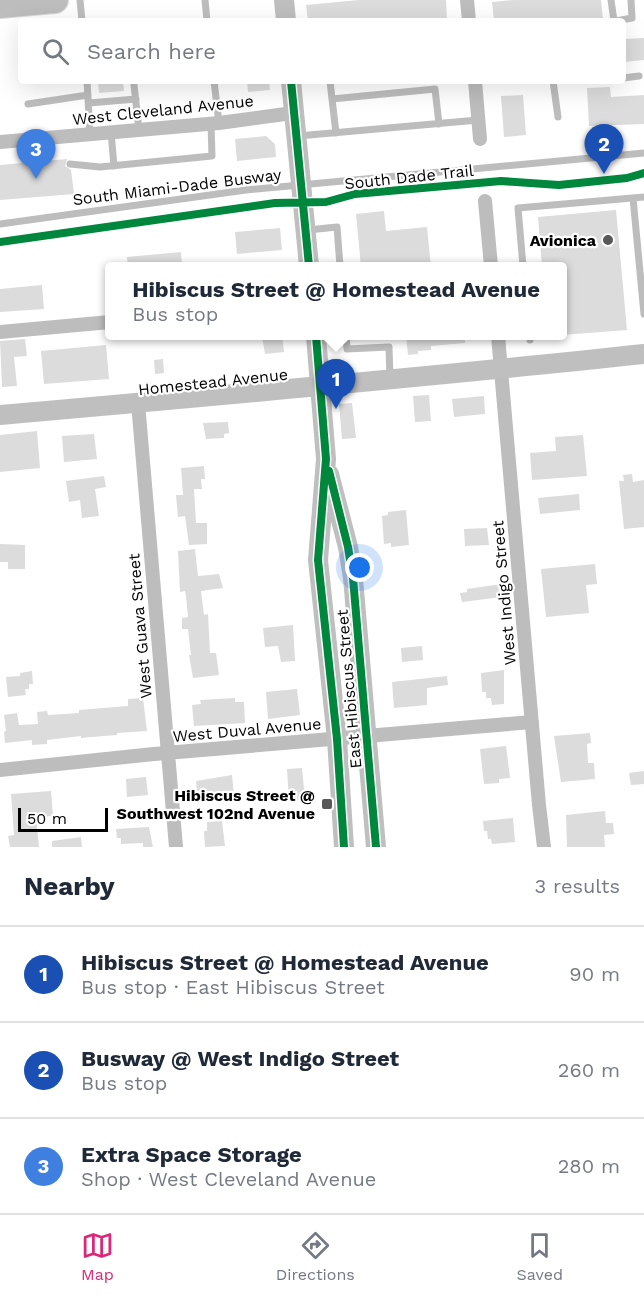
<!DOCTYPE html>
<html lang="en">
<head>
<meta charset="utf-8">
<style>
	:root { --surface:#fff; --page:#f2f2f3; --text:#1f2937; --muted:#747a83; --line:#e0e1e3; --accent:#db2777 }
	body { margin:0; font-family:"Work Sans",sans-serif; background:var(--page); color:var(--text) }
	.scale { position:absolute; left:18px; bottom:15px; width:90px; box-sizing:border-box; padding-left:6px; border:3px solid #000; border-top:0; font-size:16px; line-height:21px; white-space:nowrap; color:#000; -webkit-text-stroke:4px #fff; paint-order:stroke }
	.you { position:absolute; left:360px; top:568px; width:21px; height:21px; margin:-15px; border:4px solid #fff; border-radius:50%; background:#1a73e8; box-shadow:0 0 0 9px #1a73e833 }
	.badge { display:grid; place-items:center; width:39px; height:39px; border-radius:50%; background:var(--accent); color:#fff; font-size:20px; font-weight:700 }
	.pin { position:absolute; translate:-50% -50px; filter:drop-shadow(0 2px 3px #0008) }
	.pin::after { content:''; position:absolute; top:32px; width:21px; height:18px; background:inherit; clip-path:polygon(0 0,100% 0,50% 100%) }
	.popup { position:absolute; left:105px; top:262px; width:462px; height:78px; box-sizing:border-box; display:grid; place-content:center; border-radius:6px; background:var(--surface); filter:drop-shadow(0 2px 4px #0005); font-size:20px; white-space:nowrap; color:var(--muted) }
	.popup b { font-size:22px; color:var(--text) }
	.popup::after { content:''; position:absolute; left:50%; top:100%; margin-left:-12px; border:12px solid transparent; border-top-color:var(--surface) }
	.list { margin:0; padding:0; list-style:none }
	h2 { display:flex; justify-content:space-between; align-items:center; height:78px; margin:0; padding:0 24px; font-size:26px }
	h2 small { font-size:20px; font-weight:400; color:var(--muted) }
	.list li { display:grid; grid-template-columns:39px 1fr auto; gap:18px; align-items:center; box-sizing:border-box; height:96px; padding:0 24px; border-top:2px solid var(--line) }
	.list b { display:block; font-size:22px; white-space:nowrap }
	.list p { margin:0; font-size:20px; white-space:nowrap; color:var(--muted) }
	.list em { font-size:20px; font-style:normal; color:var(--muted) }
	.icon { flex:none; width:33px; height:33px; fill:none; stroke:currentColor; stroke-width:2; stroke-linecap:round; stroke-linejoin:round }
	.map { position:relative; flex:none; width:644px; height:847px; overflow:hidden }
	.search { position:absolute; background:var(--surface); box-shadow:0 6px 24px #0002; left:18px; right:18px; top:18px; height:66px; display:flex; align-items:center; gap:15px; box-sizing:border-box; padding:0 21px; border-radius:6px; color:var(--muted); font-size:22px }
	.sheet { height:366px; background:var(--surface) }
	nav { display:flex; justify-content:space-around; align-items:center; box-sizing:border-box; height:84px; border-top:2px solid var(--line); background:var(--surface); font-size:16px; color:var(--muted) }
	nav a { display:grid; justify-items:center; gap:3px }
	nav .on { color:var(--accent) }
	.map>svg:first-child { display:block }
	.building { fill:#dcdcdc }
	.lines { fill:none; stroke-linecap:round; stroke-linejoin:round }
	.highway-casing { stroke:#dbdbdb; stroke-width:28 }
	.lane { stroke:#bdbdbd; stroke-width:7 }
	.street { stroke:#bdbdbd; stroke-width:14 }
	.secondary { stroke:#bfbfbf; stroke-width:20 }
	.highway { stroke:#bdbdbd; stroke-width:26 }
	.cycleway-casing { stroke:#fff; stroke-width:11 }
	.cycleway { stroke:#00873e; stroke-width:8 }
	.poi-dot { fill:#595959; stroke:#fff; stroke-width:2 }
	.labels { text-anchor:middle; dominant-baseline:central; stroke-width:4.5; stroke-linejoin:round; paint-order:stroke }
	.street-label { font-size:16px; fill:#000; stroke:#fff }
	.poi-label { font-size:16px; font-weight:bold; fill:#000; stroke:#fff; text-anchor:end }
</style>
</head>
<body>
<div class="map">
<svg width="644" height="847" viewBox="0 0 644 847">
	<rect width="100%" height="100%" fill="#fff"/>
	<path class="building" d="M359 0H446L447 21H308L306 5Z
		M514 0H601L603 19 575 21H494L492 2Z
		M644 38V60L624 62 623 39Z
		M98 81H123L124 91 99 93Z
		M247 81H269L270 90 248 92Z
		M610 87 611 97 644 95V124L589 126 587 88Z
		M523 95 526 135 504 137 501 96Z
		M266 136 275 144 276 157 237 161 235 139Z
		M67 159 65 166 71 170 74 194 0 200V165Z
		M616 210 627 330 562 335V267H542L538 217Z
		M384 211 386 231 427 227 431 267H361L356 214Z
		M280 228 282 250 237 254 235 232Z
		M181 252 182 267H128L127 257Z
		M42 285 44 309 0 312V289Z
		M262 336H282L284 352 265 354Z
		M406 336H465V343L431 346V350L418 351V354L408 355Z
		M25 339 27 356 14 357 17 386 2 387 0 341Z
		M106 345 109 379 44 384 41 351Z
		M163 359 164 373 155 374 154 360Z
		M429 395 431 421 415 422 413 396Z
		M484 396 485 414 454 417 452 399Z
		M352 403 356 438 342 439 339 404Z
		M228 422 229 433 224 434V438L206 439 203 423Z
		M37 431 40 468 0 472V435Z
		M94 434 97 459 64 462 62 436Z
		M583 435 587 476 532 480 530 453 556 451 555 437Z
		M204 466 205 479H201L202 489H194L196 523H207V544L189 545 185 516 178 517 176 495H183L181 468Z
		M632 474 633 482 644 480V527L624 529 619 481H624L623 475Z
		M104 476 106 487 95 489 99 516 82 518 80 500 69 502 66 481Z
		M579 494 580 510 540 514 538 498Z
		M406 510 409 545 391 547V543L384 544 382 516 388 515V512Z
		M487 528 489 545 465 546 464 529Z
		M0 544 25 545V569H8V562H0Z
		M195 549 198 576 219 574 223 588 201 591 204 615 208 614 210 653H216L219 675 193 678 189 655H191L188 629H182V618L188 617 186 596 185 591 180 592 178 551Z
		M595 564 597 584 586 585 589 613 546 617 541 569Z
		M501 584 502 597 462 602 460 593 467 592V589Z
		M293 625 295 661 281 662 278 646 265 647 263 628Z
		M422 646 423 660 402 662 401 648Z
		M504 670V704L492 705 491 698H486V692H482L481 673Z
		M32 671 33 684H29V689H25L26 695 8 697 6 677 20 676V673Z
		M447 676 448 685 427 688V705L394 708 392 682Z
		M297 689 300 715 268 719 266 692Z
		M143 698 147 731 117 733V735L104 736 81 738V736L47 740V744L32 745V740L5 743 4 732 6 731 4 715 17 713 19 725 38 724 37 712 47 711 48 715 79 713V710L128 706V699Z
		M235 698V702H244L245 723 194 726 192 705 201 704 200 700Z
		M590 733 591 743 587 744 588 763H594L595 779 561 782 554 736Z
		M506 746 510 778 499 779V783L484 784 480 749Z
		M302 768 305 799 289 801 287 769Z
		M644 771V784L631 785 629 773Z
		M232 775 234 796 198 800 196 781Z
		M146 777 148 795 127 797 126 779Z
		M51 791 53 816 36 817 39 847H10L8 836 14 835 11 794Z
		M605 811 606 823H613L614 834 604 835 605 847H567L566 815Z
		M513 818 515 842 492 844 491 839H488L487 831H484L483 821Z
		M222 821 225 846 205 847 204 831H207V822Z
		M149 827 153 847H143V843L121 844V838H117L116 829Z
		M81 837 82 847H52V841Z"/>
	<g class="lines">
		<g class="highway-casing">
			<path id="highway" d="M0 5 55 0"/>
		</g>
		<path class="lane" d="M80 0 82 21
			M205 0 207 21
			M611 0 614 21
			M616 21 632 18 631 0
			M623 78 639 76
			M87 81 90 134
			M214 81 219 123
			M330 81 332 99
			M553 81 558 117
			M134 85 139 130
			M89 103 136 99
			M28 104 88 95
			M111 132 114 166
			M336 133 332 99 435 89 439 124
			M298 136 478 120
			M70 164 100 167 212 156 211 124
			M633 198 644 314
			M0 224 246 190 644 153
			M308 230 337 227 340 266
			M523 266 518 208 644 197
			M346 336 347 349 389 347 390 378
			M530 336V340"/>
		<path class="street" d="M467 0 469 21
			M475 81 480 139
			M0 142 219 123 293 113
			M485 201 491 266
			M0 332 110 322
			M498 336 539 805 544 847
			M138 403 176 847
			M0 770 154 754 532 722"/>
		<path class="secondary" d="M284 0 286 21
			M291 81 309 266
			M316 336 326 459 318 560 337 739 344 847
			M0 415C215 396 430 377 644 354
			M329 474 348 547 353 578 376 847"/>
		<use href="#highway" class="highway"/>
		<g class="cycleway-casing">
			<path id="cycleway" d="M291 81 309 266
				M0 242 275 203 326 202 355 194 501 181 559 185 627 178 644 173
				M316 336 326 459 318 560 337 739 344 847
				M329 471 348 547 353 578 376 847"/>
		</g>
		<use href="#cycleway" class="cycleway"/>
	</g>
	<g class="poi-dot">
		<circle cx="608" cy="240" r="6"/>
		<rect x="321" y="798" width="12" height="12" rx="3"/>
	</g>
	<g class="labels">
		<g class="street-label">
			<text transform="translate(163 110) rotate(-6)">West Cleveland Avenue</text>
			<text transform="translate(409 177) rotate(-6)">South Dade Trail</text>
			<text transform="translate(177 187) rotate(-7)">South Miami-Dade Busway</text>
			<text transform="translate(213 382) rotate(-6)">Homestead Avenue</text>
			<text transform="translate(504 593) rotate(-95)">West Indigo Street</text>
			<text transform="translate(140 626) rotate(-95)">West Guava Street</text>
			<text transform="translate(349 689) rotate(-95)">East Hibiscus Street</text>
			<text transform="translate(247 730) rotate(-5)">West Duval Avenue</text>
		</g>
		<g class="poi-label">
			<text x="596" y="240">Avionica</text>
			<text x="315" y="795">Hibiscus Street @<tspan x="315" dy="18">Southwest 102nd Avenue</tspan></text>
		</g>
	</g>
</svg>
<div class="scale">50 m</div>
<div class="you"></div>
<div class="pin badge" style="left:336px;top:409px;background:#1a4fb4">1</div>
<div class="popup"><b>Hibiscus Street @ Homestead Avenue</b>Bus stop</div>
<div class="pin badge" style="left:604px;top:174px;background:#1a4fb4">2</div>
<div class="pin badge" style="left:36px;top:179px;background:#3f7fe0">3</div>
<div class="search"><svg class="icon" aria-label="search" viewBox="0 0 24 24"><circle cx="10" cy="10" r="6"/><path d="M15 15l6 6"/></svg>Search here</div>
</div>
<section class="sheet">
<h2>Nearby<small>3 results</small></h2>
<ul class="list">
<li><span class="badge" style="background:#1a4fb4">1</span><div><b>Hibiscus Street @ Homestead Avenue</b><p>Bus stop · East Hibiscus Street</p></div><em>90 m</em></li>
<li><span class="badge" style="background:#1a4fb4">2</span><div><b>Busway @ West Indigo Street</b><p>Bus stop</p></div><em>260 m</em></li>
<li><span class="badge" style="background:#3f7fe0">3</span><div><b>Extra Space Storage</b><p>Shop · West Cleveland Avenue</p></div><em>280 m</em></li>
</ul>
</section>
<nav>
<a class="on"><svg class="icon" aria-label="map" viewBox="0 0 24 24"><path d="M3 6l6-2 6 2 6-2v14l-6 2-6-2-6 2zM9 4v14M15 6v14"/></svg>Map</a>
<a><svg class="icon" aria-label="directions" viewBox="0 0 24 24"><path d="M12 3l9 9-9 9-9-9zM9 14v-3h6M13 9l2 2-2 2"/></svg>Directions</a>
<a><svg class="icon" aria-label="saved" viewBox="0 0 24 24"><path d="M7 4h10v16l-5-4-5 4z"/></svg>Saved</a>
</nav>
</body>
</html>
